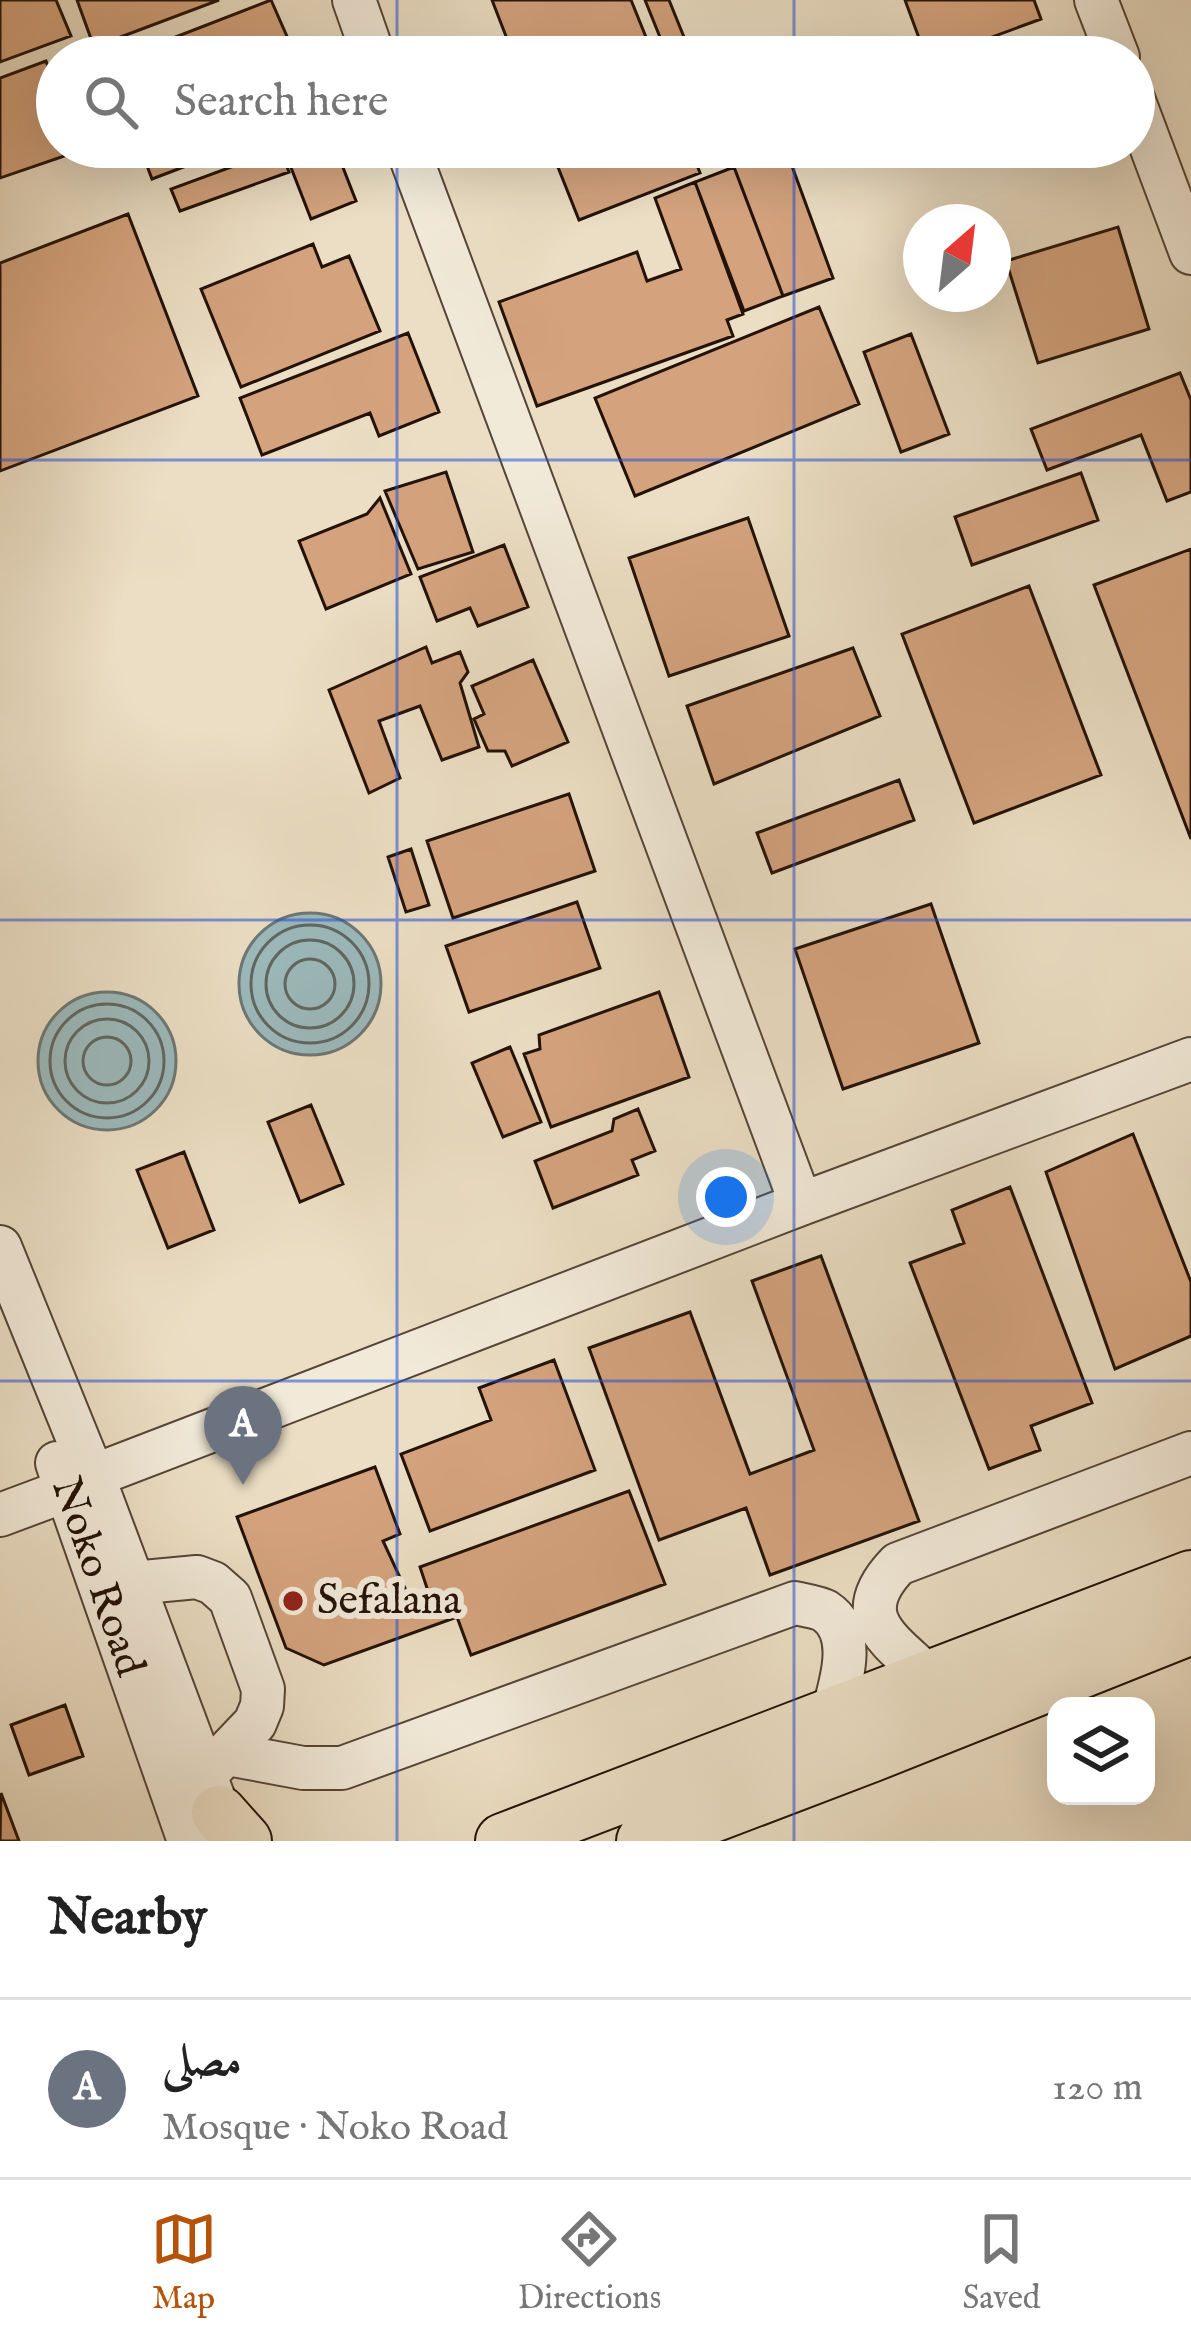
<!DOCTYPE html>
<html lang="en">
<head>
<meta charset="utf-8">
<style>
	:root { --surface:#fff; --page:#f2f2f2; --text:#222; --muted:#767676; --line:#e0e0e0; --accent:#b45309 }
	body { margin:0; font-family:"IM FELL English",Amiri,serif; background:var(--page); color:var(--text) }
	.controls { position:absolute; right:36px; bottom:36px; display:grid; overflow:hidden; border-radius:24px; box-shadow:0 12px 48px #0002 }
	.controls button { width:108px; height:108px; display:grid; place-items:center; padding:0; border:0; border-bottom:3px solid var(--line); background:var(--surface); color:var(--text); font:60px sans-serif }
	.compass { position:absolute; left:903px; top:204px; width:108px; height:108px; border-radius:50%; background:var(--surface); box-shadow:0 12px 48px #0002; rotate:28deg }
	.you { position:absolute; left:726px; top:1197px; width:42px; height:42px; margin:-30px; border:9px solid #fff; border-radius:50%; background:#1a73e8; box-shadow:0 0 0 18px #1a73e833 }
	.badge { display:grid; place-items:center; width:78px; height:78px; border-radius:50%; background:var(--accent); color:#fff; font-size:39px; font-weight:700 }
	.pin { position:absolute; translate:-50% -99px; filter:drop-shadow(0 3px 6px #0008) }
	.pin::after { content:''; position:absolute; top:63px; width:42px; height:36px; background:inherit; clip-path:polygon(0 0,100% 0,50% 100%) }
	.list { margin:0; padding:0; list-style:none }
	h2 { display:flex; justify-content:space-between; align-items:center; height:156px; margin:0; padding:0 48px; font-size:51px }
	h2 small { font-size:39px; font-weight:400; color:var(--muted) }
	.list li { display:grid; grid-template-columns:78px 1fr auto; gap:36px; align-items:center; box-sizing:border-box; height:180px; padding:0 48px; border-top:3px solid var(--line) }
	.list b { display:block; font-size:45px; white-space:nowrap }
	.list p { margin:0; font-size:39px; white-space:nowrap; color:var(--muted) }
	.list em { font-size:39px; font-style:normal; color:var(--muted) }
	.icon { flex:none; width:66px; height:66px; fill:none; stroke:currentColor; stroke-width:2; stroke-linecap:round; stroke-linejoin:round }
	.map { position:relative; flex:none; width:1191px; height:1841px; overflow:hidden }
	.search { position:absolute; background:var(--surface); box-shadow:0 12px 48px #0002; left:36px; right:36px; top:36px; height:132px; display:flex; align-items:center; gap:30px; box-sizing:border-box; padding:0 42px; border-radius:66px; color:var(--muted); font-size:45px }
	.sheet { height:336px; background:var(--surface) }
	nav { display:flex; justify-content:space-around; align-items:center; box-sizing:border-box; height:168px; border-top:3px solid var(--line); background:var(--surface); font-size:33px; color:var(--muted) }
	nav a { display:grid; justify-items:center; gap:6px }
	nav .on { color:var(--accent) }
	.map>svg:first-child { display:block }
	.water { fill:#9cbabd; stroke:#6c7775; stroke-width:3 }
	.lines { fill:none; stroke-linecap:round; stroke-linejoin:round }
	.shore { stroke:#606662; stroke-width:3 }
	.building { fill:#d4a37e; stroke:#231208; stroke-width:3 }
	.minor-casing { stroke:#554537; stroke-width:46 }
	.major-casing { stroke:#231208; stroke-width:58 }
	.minor { stroke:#f2ead9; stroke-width:42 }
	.major { stroke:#ebdec4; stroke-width:54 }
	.grid { fill:none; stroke:#1d4ed8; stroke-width:3; stroke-opacity:0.55 }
	.poi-dot { fill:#8f2418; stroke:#f2ead9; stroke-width:4.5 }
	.labels { text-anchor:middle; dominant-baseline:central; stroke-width:12; stroke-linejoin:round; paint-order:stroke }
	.street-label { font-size:42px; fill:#231208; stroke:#f2ead9 }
	.poi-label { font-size:42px; fill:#231208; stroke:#f2ead9; text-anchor:start }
</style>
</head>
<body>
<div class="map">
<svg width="1191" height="1841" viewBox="0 0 1191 1841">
	<rect width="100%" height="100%" fill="#ebdec4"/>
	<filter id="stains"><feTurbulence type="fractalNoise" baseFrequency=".00167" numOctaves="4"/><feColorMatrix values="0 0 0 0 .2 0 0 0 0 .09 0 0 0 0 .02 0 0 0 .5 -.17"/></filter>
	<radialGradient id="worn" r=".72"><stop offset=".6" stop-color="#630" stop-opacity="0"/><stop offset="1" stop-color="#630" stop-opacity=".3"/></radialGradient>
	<path class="water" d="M239 984a71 71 0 1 1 142 0a71 71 0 1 1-142 0Z
		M38 1061a69 69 0 1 1 138 0a69 69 0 1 1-138 0Z"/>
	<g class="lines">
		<path class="shore" d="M251 984a59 59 0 1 1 118 0a59 59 0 1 1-118 0Z
			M266 984a44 44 0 1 1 88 0a44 44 0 1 1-88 0Z
			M285 984a25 25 0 1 1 50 0a25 25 0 1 1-50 0Z
			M50 1061a57 57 0 1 1 114 0a57 57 0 1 1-114 0Z
			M65 1061a42 42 0 1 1 84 0a42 42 0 1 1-84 0Z
			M83 1061a24 24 0 1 1 48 0a24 24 0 1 1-48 0Z"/>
	</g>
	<path class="building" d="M0 0H56L71 36 0 62Z
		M77 0H219L94 47Z
		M271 0 296 57H124Z
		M492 0H631L654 57H514Z
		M645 0H669L692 57H668Z
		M905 0H1034L1041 19 938 57H926Z
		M922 47 926 57H897Z
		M46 61 57 91V147H78L79 151 0 178V78Z
		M140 147H236L152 179Z
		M283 147H335L356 201 311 219Z
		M550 147H690L700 173 579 220Z
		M705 147H747L711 162Z
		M785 147 833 278 783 296 734 167Z
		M280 149 289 172 180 211 171 189Z
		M734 167 783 296 744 311 695 182Z
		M695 182 743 314 727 320 733 336 537 406 499 302 637 252 647 281 681 269 655 198Z
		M128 214 198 396 0 471V263Z
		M1118 227 1149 329 1038 363 1006 261Z
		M313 244 322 267 349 256 380 331 241 387 201 289Z
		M819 307 859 404 635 496 595 398Z
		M408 333 439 412 379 436 370 413 262 455 240 398Z
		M911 334 949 434 901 452 864 352Z
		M1180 373 1191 400V492L1167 501 1141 435 1047 470 1031 429Z
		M446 472 473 552 418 569 385 491Z
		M1081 473 1098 520 972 565 955 517Z
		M380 498 411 574 326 609 299 541 367 514Z
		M748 518 789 636 669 676 629 558Z
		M504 545 528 607 478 626 470 608 437 621 420 577Z
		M1191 549V839L1094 585Z
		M1029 586 1101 775 974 823 902 634Z
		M426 647 432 663 460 652 468 672 460 683 479 747 442 760 420 706 379 721 400 778 369 793 329 690Z
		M853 648 880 716 714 784 687 706Z
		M533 660 568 742 512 766 505 751H488L474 719 484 714 472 686Z
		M899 780 914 820 772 873 757 833Z
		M569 794 595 871 453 918 427 841Z
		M411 849 429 905 406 912 388 857Z
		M577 902 600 968 469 1012 446 946Z
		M931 904 979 1043 843 1089 795 949Z
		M659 992 689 1077 551 1127 524 1054 540 1049 539 1035Z
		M510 1047 541 1122 503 1137 472 1063Z
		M311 1105 343 1184 300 1202 268 1122Z
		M638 1109 655 1151 632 1160 638 1175 553 1208 535 1161 612 1131 614 1119Z
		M1133 1134 1191 1282V1336L1115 1369 1046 1172Z
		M184 1152 214 1230 168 1248 137 1170Z
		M1010 1187 1092 1403 1031 1426 1040 1450 989 1469 910 1263 964 1243 952 1210Z
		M821 1256 919 1521 770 1575 746 1508 659 1540 589 1348 690 1312 750 1474 814 1450 752 1281Z
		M554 1360 595 1470 430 1531 401 1454 491 1420 479 1388Z
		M375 1467 400 1534 383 1541 409 1597 428 1591 420 1567 629 1491 665 1584 471 1655 457 1617 324 1665 286 1648 237 1517Z
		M65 1705 83 1756 29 1775 11 1725Z
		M1 1793 19 1841H0Z"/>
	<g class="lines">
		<g class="minor-casing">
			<path id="minor" d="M354 0 374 57
				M1096 0 1118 57
				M1134 101 1191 253
				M407 147 801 1204
				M0 1247 93 1476 229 1839
				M57 1463 189 1841
				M0 1515 67 1490 93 1476 801 1204 1191 1059
				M133 1583 197 1577 213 1583 230 1598 263 1689 262 1706 255 1723 212 1768
				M930 1678C890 1640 847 1617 898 1564L1191 1453
				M228 1754 303 1768H342L795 1603C803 1605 818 1607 825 1611 859 1633 840 1686 832 1716"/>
		</g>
		<g class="major-casing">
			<path id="major" d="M219 1813 244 1841
				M503 1841 1191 1578
				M644 1841 870 1755 1191 1627"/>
		</g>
		<use href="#minor" class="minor"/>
		<use href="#major" class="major"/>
	</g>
	<path class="grid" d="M397 0V57M794 0V57M397 147V1841M794 147V1841M0 460H1191M0 920H1191M0 1381H1191"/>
	<circle class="poi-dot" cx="293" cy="1601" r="12"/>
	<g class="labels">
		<g class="street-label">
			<text transform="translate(97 1577) rotate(71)">Noko Road</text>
		</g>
		<g class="poi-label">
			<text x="317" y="1601">Sefalana</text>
		</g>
	</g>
	<rect width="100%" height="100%" filter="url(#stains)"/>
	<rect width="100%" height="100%" fill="url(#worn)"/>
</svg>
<div class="controls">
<button><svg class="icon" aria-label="layers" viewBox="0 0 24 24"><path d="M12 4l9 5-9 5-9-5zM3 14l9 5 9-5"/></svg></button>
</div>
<svg class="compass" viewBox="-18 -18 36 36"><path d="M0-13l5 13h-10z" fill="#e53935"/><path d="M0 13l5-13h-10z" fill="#767676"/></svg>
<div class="you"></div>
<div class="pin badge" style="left:243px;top:1485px;background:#6b7280">A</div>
<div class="search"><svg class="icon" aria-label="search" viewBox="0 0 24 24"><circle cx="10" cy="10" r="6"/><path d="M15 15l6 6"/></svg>Search here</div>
</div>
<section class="sheet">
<h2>Nearby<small></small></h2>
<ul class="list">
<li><span class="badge" style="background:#6b7280">A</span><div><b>مصلى</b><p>Mosque · Noko Road</p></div><em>120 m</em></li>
</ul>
</section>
<nav>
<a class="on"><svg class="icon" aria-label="map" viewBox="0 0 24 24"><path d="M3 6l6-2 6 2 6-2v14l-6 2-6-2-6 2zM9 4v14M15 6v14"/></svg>Map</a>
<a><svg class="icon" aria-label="directions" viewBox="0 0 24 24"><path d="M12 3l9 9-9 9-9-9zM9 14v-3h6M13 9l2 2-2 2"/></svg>Directions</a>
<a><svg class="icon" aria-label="saved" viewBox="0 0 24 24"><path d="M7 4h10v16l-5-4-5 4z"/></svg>Saved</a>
</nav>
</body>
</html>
